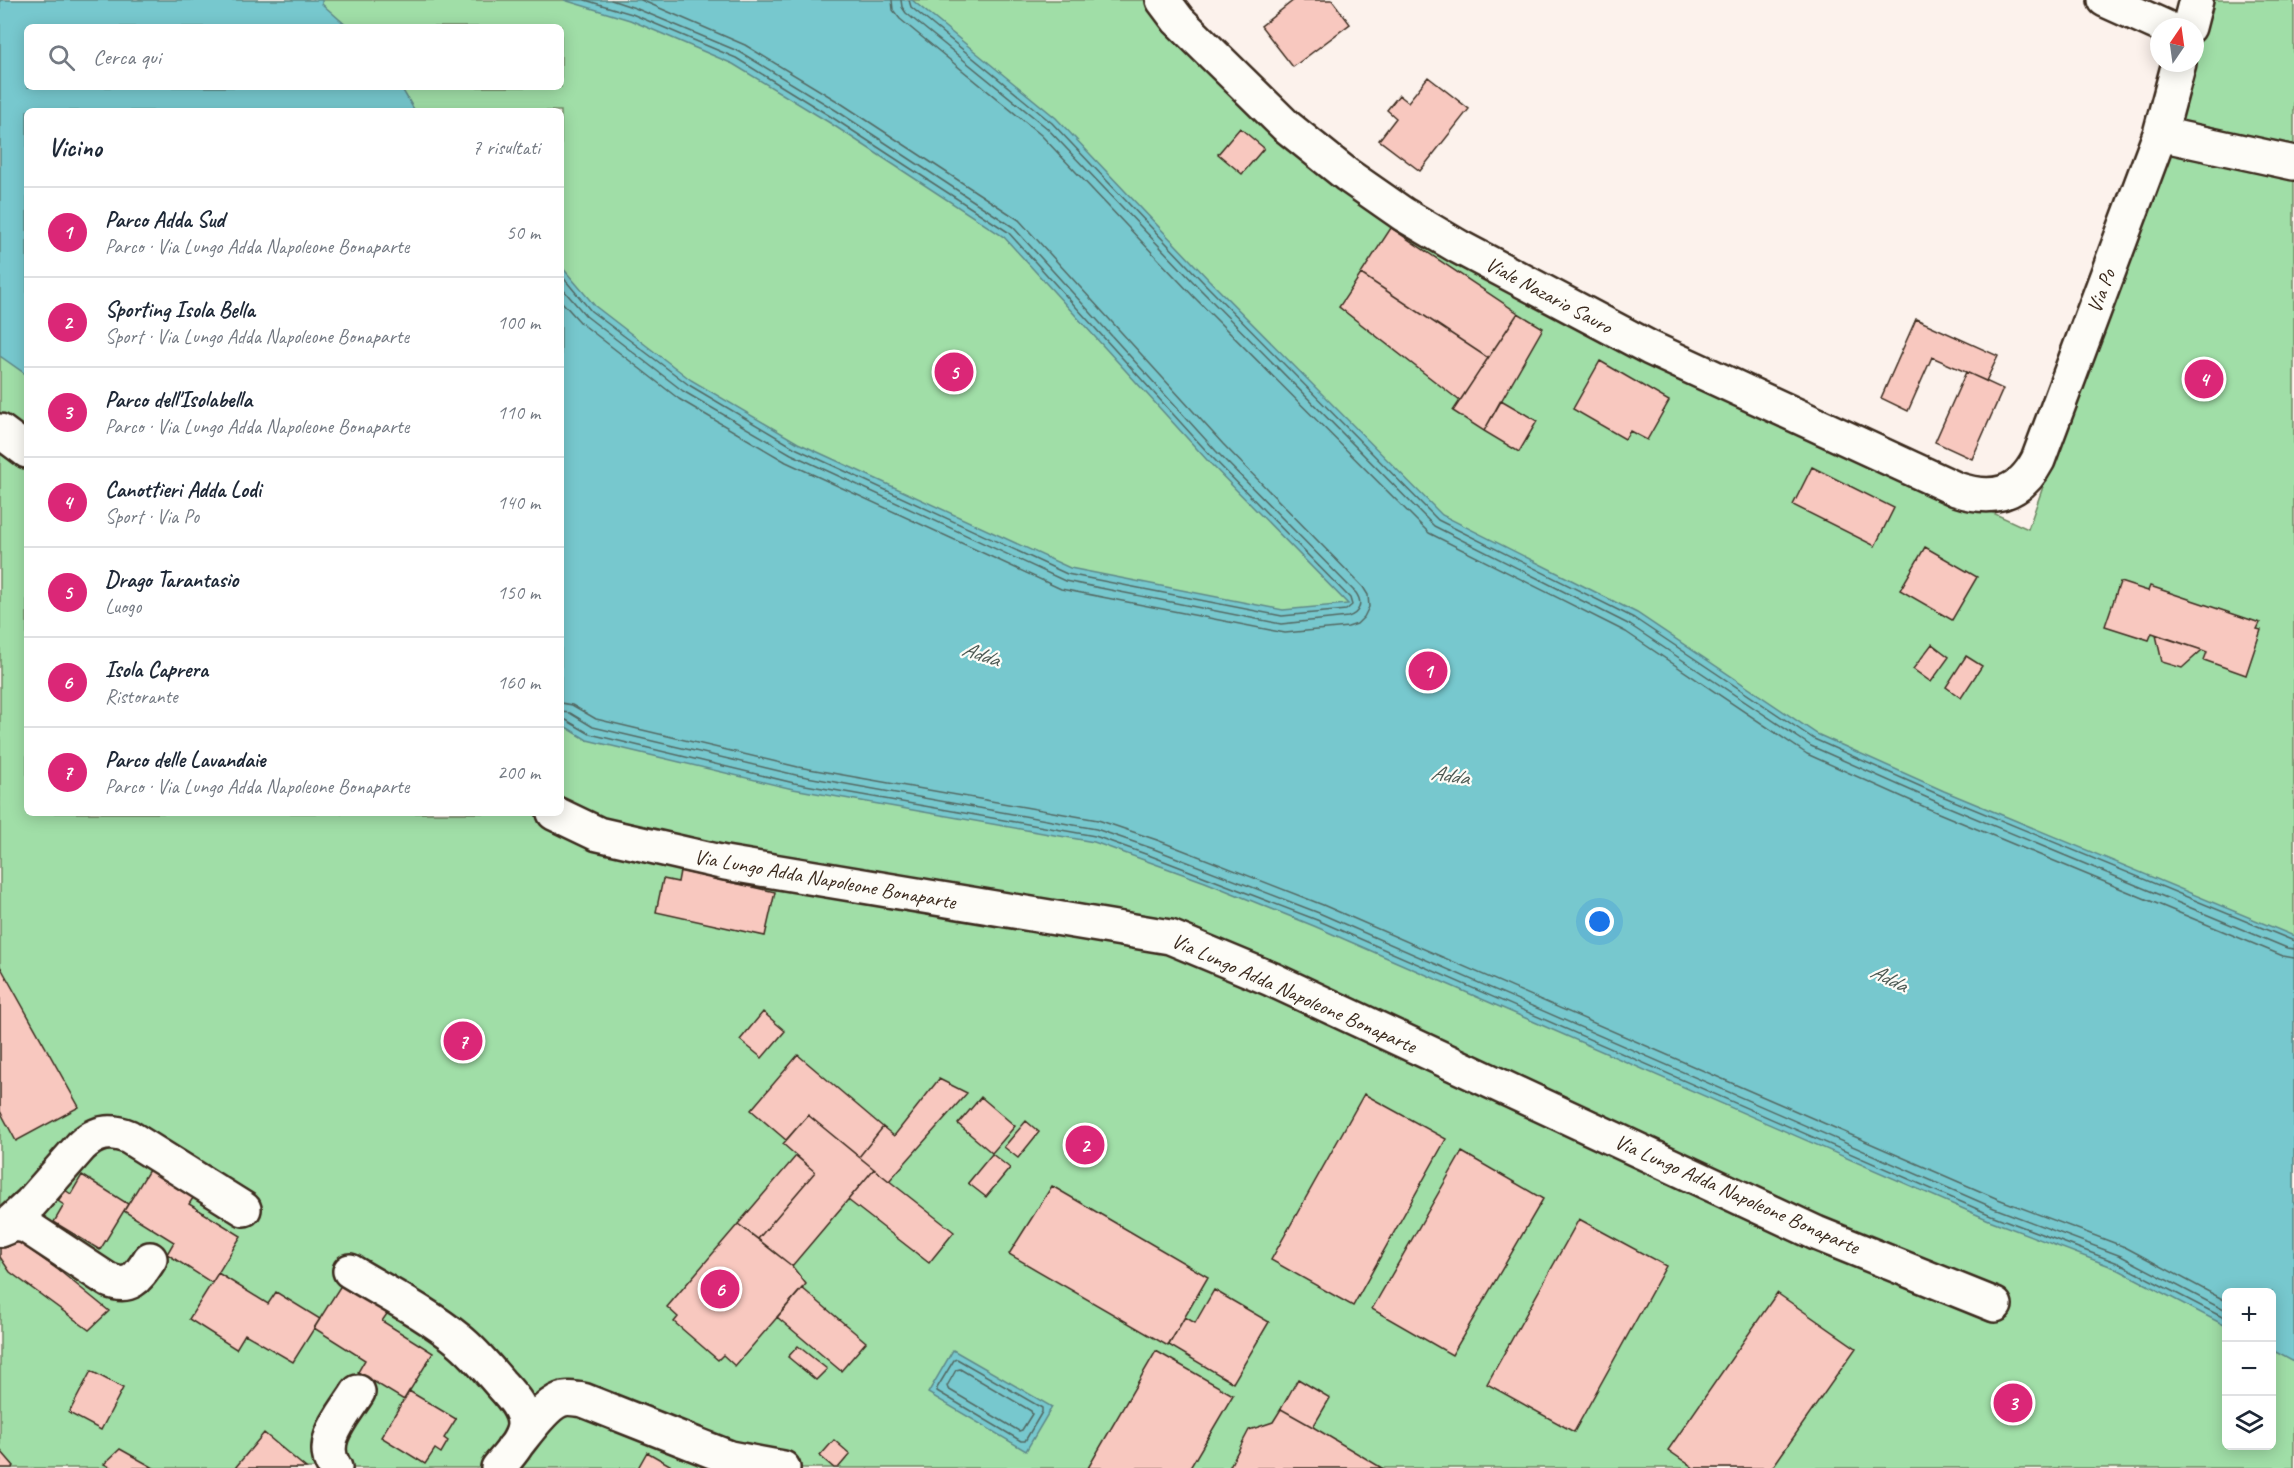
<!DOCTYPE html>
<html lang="it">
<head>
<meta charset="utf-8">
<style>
	:root { --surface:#fff; --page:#f6f6f7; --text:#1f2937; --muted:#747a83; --line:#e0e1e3; --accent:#db2777 }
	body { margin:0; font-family:Caveat,sans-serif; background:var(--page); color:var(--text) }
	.controls { position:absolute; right:18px; bottom:18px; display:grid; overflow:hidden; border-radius:9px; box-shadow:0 3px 15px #0003 }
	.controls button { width:54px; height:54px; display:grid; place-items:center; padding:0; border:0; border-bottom:2px solid var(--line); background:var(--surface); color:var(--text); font:30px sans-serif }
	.compass { position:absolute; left:2150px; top:18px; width:54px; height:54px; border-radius:50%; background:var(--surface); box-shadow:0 3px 15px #0003; rotate:13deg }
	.you { position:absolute; left:1600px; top:922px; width:21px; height:21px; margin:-15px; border:4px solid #fff; border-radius:50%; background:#1a73e8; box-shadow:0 0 0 9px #1a73e833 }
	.badge { display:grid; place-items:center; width:39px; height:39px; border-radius:50%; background:var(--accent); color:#fff; font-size:20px; font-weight:700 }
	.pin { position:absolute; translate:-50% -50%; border:3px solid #fff; box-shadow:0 2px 6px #0006 }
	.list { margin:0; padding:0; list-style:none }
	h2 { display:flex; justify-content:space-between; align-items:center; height:78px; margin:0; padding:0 24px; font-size:26px }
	h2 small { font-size:20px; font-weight:400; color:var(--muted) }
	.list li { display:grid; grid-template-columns:39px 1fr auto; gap:18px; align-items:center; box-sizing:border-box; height:90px; padding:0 24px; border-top:2px solid var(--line) }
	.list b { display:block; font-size:22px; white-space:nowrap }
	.list p { margin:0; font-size:20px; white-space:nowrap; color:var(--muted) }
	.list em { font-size:20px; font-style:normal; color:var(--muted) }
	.icon { flex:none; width:33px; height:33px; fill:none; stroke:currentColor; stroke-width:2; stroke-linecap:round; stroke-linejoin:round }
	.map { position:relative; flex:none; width:2294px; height:1468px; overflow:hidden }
	.search { position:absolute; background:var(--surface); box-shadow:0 3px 15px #0003; left:24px; top:24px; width:540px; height:66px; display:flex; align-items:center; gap:15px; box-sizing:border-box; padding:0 21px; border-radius:9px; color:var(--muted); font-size:22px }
	.panel { position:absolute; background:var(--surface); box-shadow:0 3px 15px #0003; left:24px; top:108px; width:540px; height:708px; border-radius:9px }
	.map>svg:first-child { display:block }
	.green { fill:#a0dea7; stroke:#6e8462; stroke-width:1.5; fill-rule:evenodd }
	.water { fill:#77c8ce; stroke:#5f8988; stroke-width:1.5 }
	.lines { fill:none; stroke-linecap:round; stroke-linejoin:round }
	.shore { stroke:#536964; stroke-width:1.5 }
	.building { fill:#f8c8bf; stroke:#3b2a1e; stroke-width:1.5 }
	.minor-casing { stroke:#3b2a1e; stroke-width:38 }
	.minor { stroke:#fdfcf7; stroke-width:33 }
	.labels { text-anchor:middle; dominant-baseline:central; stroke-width:4.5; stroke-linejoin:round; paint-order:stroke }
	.street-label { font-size:21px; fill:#3b2a1e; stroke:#fdfcf7 }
	.water-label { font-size:22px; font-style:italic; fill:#4d5953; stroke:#fdfcf7 }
</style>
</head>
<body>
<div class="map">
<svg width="2294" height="1468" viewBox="0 0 2294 1468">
	<rect width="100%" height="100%" fill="#fcf2ec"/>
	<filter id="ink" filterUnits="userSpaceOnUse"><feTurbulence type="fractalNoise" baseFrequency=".0167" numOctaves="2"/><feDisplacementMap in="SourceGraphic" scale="12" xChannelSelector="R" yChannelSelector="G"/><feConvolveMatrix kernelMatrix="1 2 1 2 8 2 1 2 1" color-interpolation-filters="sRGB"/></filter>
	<g filter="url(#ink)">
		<path class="green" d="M0 0H1153L1280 132 1646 354 2028 529 2168 135 2188 63H2195V37L2205 0H2294V1468H0ZM27 27H561V87H27ZM27 111H561V813H27ZM2226 1292H2272V1446H2226Z"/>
		<path class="water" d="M0 0H322V4L348 27H27V87H401L415 111H27V375L0 356Z
			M564 0H912L1056 118 1209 280 1442 515 1637 613 1817 734 1944 791 2294 936V1362L2272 1350V1292H2226V1326L2115 1268 1989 1220 1314 926 1205 882 1094 842 793 789 587 740 561 724V266L595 306 691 380 798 443 1070 568 1283 610 1348 604 1207 460 1004 237 830 123 733 64 630 20Z
			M953 1350 1052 1407 1026 1451 928 1393Z"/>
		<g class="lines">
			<path class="shore" d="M892 0 893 10 900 19 1041 135 1193 296 1429 533 1626 632 1807 754 1936 812 2283 956 2294 958
				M901 0 902 7 906 13 1047 128 1200 289 1434 526 1630 625 1811 746 1939 803 2287 948 2294 949
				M909 0 911 7 1052 123 1205 284 1438 520 1634 618 1814 739 1942 796 2294 941
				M561 275 591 311 689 385 795 448 1067 574 1282 616 1346 610 1352 605 1350 598 1211 456 1008 232 833 118 736 58 632 14 585 0
				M561 287 586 316 683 391 791 454 1065 581 1281 624 1348 617C1360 613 1363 603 1356 593L1216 451 1013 227 837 111 740 52 635 8 611 0
				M561 301 581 323 679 399 786 462 1061 589 1285 633 1348 627 1357 624 1364 617 1369 607 1368 595 1363 587 1223 444 1019 220 842 104 745 45 641 0
				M561 703 572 705 596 719 798 767 1098 820 1157 840 1323 905 1998 1199 2125 1247 2226 1301
				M561 712 570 713 593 727 796 775 1096 829 1154 849 1319 913 1994 1208 2121 1256 2226 1311
				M561 719 566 720 590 734 794 783 1095 836 1151 856 1317 920 1991 1215 2118 1263 2226 1319
				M957 1359 1042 1408V1412L1025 1441H1021L937 1391V1388L954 1360Z
				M960 1369 1031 1411 1032 1414 1022 1430 1019 1431 948 1389 947 1386 956 1370Z"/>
		</g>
		<path class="building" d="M1294 0H1332L1350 24 1293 67 1261 26Z
			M1428 77 1469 109 1420 171 1379 140 1396 118 1387 110 1399 95 1408 102Z
			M1240 128 1264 148 1242 174 1218 154Z
			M1391 228 1518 313 1488 358 1361 274Z
			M1361 274 1488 358 1460 401 1339 307Z
			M1518 313 1543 328 1484 431 1453 411Z
			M1916 319 1998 356 1986 381 1932 357 1908 411 1881 398Z
			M1600 361 1669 401 1647 440 1630 431 1625 439 1573 409Z
			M1966 372 2003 389 1972 459 1935 442Z
			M1501 400 1537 421 1519 452 1484 431Z
			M1812 467 1894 508 1875 546 1793 505Z
			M1925 547 1977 577 1952 620 1900 590Z
			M2120 582 2148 591 2150 586 2260 623 2257 629 2261 630 2246 675 2204 660 2207 652 2202 650 2152 633 2149 640 2105 626Z
			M2156 635 2202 650 2182 668 2162 662Z
			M1932 644 1949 657 1931 682 1913 669Z
			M1966 656 1982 666 1961 698 1946 687Z
			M680 871 775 892 765 936 656 912 663 879 678 882Z
			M0 966 79 1107 16 1141 0 1111Z
			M763 1012 785 1031 762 1058 740 1040Z
			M798 1055 883 1127 859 1157 808 1115 786 1140 751 1110Z
			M939 1079 967 1093 889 1181 859 1157 883 1127 894 1136Z
			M1364 1094 1446 1139 1353 1306 1271 1260Z
			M981 1097 1015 1126 992 1153 958 1124Z
			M808 1115 874 1169 792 1266 758 1239 815 1172 783 1144Z
			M1026 1121 1039 1132 1018 1158 1004 1147Z
			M1462 1152 1543 1199 1452 1355 1372 1309Z
			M992 1154 1010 1168 986 1197 968 1183Z
			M796 1156 815 1172 758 1239 738 1224Z
			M152 1165 197 1192 189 1204 241 1236 212 1283 167 1254 174 1242 124 1211Z
			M874 1169 954 1232 929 1263 848 1200Z
			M82 1175 128 1204 100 1250 54 1222 64 1205 58 1201 65 1190 71 1194Z
			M1052 1186 1208 1277 1168 1346 1009 1254Z
			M1579 1219 1666 1266 1574 1432 1487 1384Z
			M738 1224 792 1266 806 1284 735 1366 723 1355 718 1360 674 1322 678 1317 667 1307Z
			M16 1240 61 1272 109 1311 89 1330 10 1272 0 1257V1248Z
			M218 1273 268 1304 276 1292 320 1319 293 1362 245 1334 236 1349 189 1319Z
			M343 1282 389 1311 382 1321 433 1353 404 1400 358 1372 365 1360 314 1328Z
			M802 1288 866 1342 841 1371 777 1317Z
			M1214 1290 1269 1322 1233 1383 1169 1345 1185 1317 1195 1323Z
			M1777 1293 1856 1348 1772 1468H1694L1668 1450Z
			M798 1346 827 1369 816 1380 788 1357Z
			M1156 1351 1233 1395 1190 1468H1088Z
			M91 1371 123 1388 101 1430 69 1413Z
			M1298 1379 1330 1398 1313 1427 1281 1409Z
			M409 1391 456 1419 444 1438 448 1441 441 1453 435 1449 425 1464 381 1437Z
			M1281 1409 1313 1427 1382 1468H1229L1249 1430 1273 1422Z
			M264 1433 306 1468H235Z
			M834 1440 850 1454 838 1468H834L820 1456Z
			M120 1449 154 1468H112L104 1464Z
			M1 1451 14 1466 12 1468H0Z
			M647 1452 675 1468H638Z"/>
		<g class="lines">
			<g class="minor-casing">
				<path id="minor" d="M1163 0 1178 20 1286 126 1347 175 1403 214 1459 247 1650 348 1956 489C1992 501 2019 496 2038 460L2160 134 2179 63
					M2105 0 2165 27
					M2189 27 2196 0
					M2160 134 2294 163
					M0 431 27 451
					M554 813 598 834 725 863 1170 937 1271 979 1816 1233 1995 1305
					M4 1228 31 1203 81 1146C96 1132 110 1129 129 1137L244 1209
					M0 1230 15 1224 26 1226 108 1280C131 1290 138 1277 150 1259
					M350 1271C386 1293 426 1313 459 1340 474 1352 487 1368 500 1383 510 1394 525 1409 524 1426 522 1442 508 1456 498 1468
					M513 1449C524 1436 544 1406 560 1400 567 1397 575 1399 583 1400L730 1458 783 1468
					M335 1468C317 1442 344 1415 358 1392"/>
			</g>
			<use href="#minor" class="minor"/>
		</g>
	</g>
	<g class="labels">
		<g class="street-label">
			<text transform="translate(2101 291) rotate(-69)">Via Po</text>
			<text transform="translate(1549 295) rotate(28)">Viale Nazario Sauro</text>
			<text transform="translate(825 879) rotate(10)">Via Lungo Adda Napoleone Bonaparte</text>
			<text transform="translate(1294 993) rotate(24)">Via Lungo Adda Napoleone Bonaparte</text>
			<text transform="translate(1737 1194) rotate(24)">Via Lungo Adda Napoleone Bonaparte</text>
		</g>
		<g class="water-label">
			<text transform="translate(981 654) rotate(19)">Adda</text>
			<text transform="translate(1450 775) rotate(9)">Adda</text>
			<text transform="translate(1889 978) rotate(26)">Adda</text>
		</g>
	</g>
</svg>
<div class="controls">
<button>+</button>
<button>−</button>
<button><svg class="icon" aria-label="layers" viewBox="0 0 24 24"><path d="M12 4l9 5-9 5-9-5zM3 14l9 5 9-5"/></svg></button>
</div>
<svg class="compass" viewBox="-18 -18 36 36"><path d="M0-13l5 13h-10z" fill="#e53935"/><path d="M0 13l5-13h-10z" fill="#747a83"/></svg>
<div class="you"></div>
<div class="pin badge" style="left:1428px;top:671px">1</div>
<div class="pin badge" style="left:1085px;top:1145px">2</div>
<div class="pin badge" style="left:2013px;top:1403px">3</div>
<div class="pin badge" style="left:2204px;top:379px">4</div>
<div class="pin badge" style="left:954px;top:372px">5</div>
<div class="pin badge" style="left:720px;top:1289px">6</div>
<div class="pin badge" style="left:463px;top:1041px">7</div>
<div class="search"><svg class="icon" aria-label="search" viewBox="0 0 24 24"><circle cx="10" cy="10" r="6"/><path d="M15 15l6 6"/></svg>Cerca qui</div>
<section class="panel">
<h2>Vicino<small>7 risultati</small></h2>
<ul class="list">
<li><span class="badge">1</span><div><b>Parco Adda Sud</b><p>Parco · Via Lungo Adda Napoleone Bonaparte</p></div><em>50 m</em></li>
<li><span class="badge">2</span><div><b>Sporting Isola Bella</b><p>Sport · Via Lungo Adda Napoleone Bonaparte</p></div><em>100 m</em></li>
<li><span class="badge">3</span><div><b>Parco dell'Isolabella</b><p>Parco · Via Lungo Adda Napoleone Bonaparte</p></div><em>110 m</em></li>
<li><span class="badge">4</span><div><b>Canottieri Adda Lodi</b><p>Sport · Via Po</p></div><em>140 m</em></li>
<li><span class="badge">5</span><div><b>Drago Tarantasio</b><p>Luogo</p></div><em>150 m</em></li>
<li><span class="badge">6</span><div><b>Isola Caprera</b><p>Ristorante</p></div><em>160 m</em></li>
<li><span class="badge">7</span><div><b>Parco delle Lavandaie</b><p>Parco · Via Lungo Adda Napoleone Bonaparte</p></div><em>200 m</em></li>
</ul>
</section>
</div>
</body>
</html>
